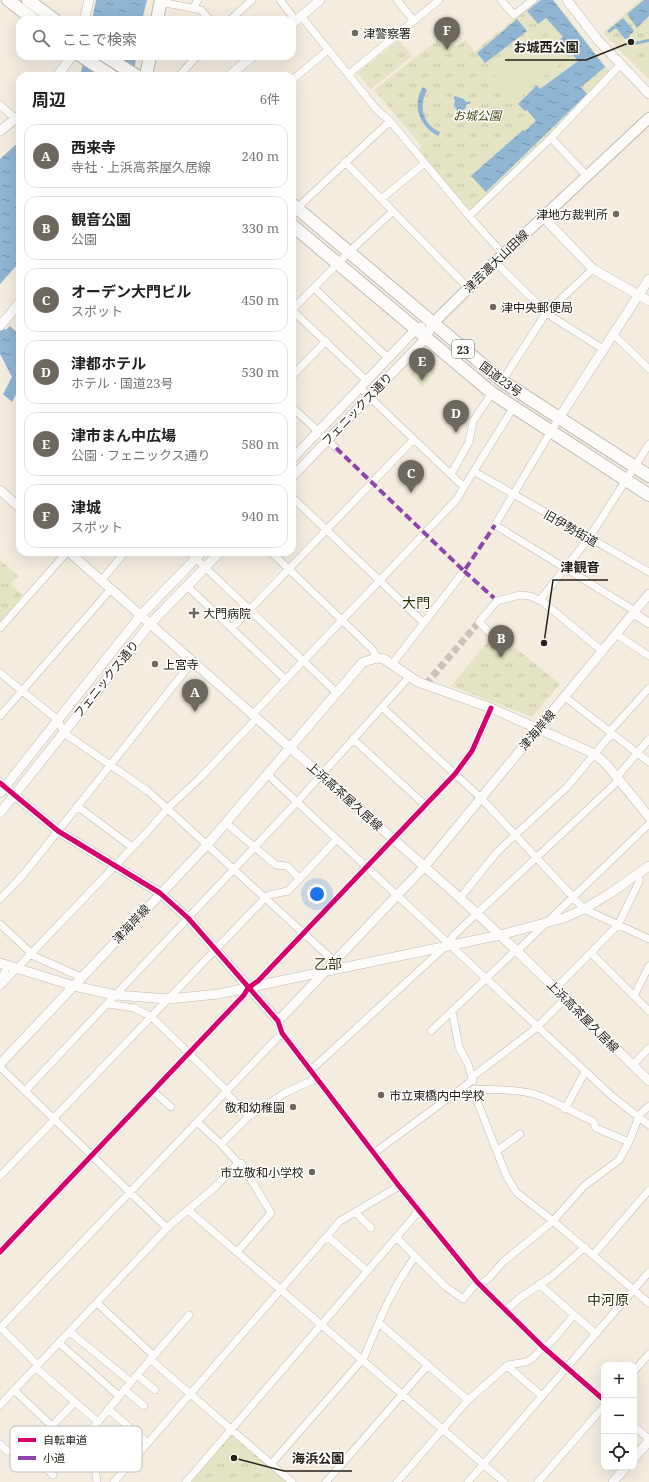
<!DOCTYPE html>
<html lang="ja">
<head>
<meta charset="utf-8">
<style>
	:root { --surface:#fff; --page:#f2f2f2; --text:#202124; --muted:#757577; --line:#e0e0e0; --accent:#6d685e }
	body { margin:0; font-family:"Noto Serif","Noto Sans JP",serif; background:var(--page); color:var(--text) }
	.controls { position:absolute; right:12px; bottom:12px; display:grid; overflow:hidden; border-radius:8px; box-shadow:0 4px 16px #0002 }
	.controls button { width:36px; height:36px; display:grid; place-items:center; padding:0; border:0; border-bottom:1px solid var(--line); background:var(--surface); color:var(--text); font:20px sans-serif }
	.you { position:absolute; left:317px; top:894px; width:14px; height:14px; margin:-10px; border:3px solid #fff; border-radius:50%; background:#1a73e8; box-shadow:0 0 0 6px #1a73e833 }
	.badge { display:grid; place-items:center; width:26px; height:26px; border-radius:50%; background:var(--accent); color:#fff; font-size:13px; font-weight:700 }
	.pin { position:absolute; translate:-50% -33px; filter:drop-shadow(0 1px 2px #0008) }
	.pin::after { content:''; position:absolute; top:21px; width:14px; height:12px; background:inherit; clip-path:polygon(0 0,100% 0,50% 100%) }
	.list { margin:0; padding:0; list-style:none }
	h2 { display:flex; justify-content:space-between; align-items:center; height:52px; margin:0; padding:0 16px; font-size:17px }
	h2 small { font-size:13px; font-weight:400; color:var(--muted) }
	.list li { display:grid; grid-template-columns:26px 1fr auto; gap:12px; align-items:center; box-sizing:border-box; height:64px; margin:0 8px 8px; padding:0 8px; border:1px solid var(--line); border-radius:12px }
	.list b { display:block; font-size:15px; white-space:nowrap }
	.list p { margin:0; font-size:13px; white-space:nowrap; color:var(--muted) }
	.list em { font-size:13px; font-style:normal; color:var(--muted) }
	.icon { flex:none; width:22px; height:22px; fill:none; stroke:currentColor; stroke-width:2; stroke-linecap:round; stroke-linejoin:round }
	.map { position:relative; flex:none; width:649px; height:1482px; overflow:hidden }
	.search { position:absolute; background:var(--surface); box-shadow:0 4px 16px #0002; left:16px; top:16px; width:280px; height:44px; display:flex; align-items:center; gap:10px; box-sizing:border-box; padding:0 14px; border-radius:12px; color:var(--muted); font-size:15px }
	.panel { position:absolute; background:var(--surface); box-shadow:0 4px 16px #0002; left:16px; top:72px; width:280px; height:484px; border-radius:12px }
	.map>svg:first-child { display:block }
	.park { fill:url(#park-tufts) }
	.garden { fill:#e4e4c5 }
	.water { fill:url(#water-ripples) }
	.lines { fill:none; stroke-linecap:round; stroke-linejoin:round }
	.street-tunnel { stroke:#cac3b7; stroke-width:7; stroke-dasharray:7 3.5; stroke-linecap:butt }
	.street-casing { stroke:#bfbab0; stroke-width:8 }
	.secondary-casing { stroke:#bfbab0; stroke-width:10 }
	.primary-casing { stroke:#bfbab0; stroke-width:12 }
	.highway-casing { stroke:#bfbab0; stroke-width:14 }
	.street { stroke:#fdfcfa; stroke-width:7 }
	.secondary { stroke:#fdfcfa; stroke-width:9 }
	.primary { stroke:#fdfcfa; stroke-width:10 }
	.highway { stroke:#fdfcfa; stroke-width:12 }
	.quiet { stroke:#8e44ad; stroke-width:4; stroke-dasharray:8 4; stroke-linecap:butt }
	.cycleway-casing { stroke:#fff; stroke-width:8 }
	.cycleway { stroke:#d6006c; stroke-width:5 }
	.poi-dot { fill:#6d685e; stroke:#fff; stroke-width:1.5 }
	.labels { text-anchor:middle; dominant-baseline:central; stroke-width:3; stroke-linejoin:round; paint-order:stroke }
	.shield { fill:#fff; stroke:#66645d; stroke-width:1 }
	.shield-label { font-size:11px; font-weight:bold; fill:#252118 }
	.poi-label { font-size:12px; fill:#252118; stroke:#fff; text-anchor:start }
	.park-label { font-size:12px; font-style:italic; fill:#404510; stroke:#fff }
	.street-label { font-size:12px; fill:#252118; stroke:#fff }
	.quarter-label { font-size:14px; fill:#2d3006; stroke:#fff }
	.key { fill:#fff; stroke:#bebcba; stroke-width:1 }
	.key-label { font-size:11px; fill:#252118 }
	.leader { fill:none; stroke:#252118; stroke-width:1.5 }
	.callout-dot { fill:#252118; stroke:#fff; stroke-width:1.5 }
	.callout-label { font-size:13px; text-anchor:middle; font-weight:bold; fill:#252118; stroke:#fff; stroke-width:3; stroke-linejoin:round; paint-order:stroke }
</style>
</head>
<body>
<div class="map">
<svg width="649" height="1482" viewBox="0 0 649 1482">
	<defs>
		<pattern id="park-tufts" width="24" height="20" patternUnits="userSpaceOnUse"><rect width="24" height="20" fill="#e4e4c5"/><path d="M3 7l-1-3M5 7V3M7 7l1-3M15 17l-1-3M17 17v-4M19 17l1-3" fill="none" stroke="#c3c3a8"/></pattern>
		<pattern id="water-ripples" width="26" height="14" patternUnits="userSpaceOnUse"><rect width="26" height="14" fill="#90b5d2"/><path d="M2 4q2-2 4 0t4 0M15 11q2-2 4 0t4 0" fill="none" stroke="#7593a9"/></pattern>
	</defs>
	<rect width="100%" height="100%" fill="#f3ecdf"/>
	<path class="park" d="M538 0H554L610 72 586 98 471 210 468 209 420 151 421 145 374 90 445 34 456 47 465 40 475 51Z
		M641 0H649V79L621 52 603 32Z
		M399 40 412 56 371 89 357 73Z
		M427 365 435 372 423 387 410 375 416 368Z
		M0 560 18 576 11 584 23 595 0 623Z
		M496 632 560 684 532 717 451 686Z
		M231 1434 287 1482H189Z"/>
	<path class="garden" d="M528 41 538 52 551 41 566 60 537 81 517 100 490 70Z"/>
	<path class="water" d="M96 0H147L142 20H92Z
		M541 0H553L605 67 581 87 587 94 486 192 471 176 523 130 525 131 536 121 527 110 525 111 518 104 537 85 540 89 578 61 560 40 563 37 546 18 538 24 527 11Z
		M644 0H649V16L637 28 627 14Z
		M623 18 634 31 629 36 634 42 649 39V42L634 45 628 38 625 39 616 28 609 33 607 31Z
		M517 19 527 31 485 63 477 53Z
		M85 56H136L134 76H80Z
		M423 87 427 90C418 106 423 125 440 132L438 136C420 127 411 105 423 87Z
		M455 96 464 99 466 102 470 101V104H467L465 109 459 111 458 114 456 113 457 110 454 106 455 100 453 98Z
		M20 141V262L0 284V159Z
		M0 325 6 330 10 326 20 335V387L12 402 3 394 12 377 0 354Z"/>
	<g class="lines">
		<path class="street-tunnel" d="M426 684 479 622"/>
		<g class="street-casing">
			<path id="street" d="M280 0 296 21
				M397 0 414 21
				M501 0 514 15 533 0
				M161 2 201 10 210 20
				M193 8 198 0
				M301 16 377 110 390 121 469 216 503 254
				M230 20 252 0
				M349 74 439 0
				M179 76 197 56
				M292 80 328 50
				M0 105 16 119
				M551 138 587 176
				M345 162 468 288
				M381 199 425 163
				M297 208 390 121
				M469 216 551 138 620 65
				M495 262 549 315 603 349
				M314 288 388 358
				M292 310 349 252 392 212
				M292 310 367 381
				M613 334 649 369
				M292 376 326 341
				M502 381 546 313 593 269
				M292 407 336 448
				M559 418 495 525 635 611
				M475 472 649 572
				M451 474 469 442 473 421 492 393
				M464 487 513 408
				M292 497 424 623
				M189 552 336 692
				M271 552 372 649 377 658
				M101 581 125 552
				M187 586 286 680
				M540 600 589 538 649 444
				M0 628 67 552
				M232 628 413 440
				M616 634 649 656
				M492 635 479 622 497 601 520 595 530 596 543 602 602 651
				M392 664 464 571
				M0 673 58 720 64 733 148 791 334 961
				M565 697 649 762
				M382 707 481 798 584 909 649 939
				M253 714 457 499 464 487 360 388
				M0 716 111 589
				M610 731 649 688
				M353 739 425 805
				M267 774 614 1098 649 1125
				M617 777 649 739
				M77 806 132 847
				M226 823 276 865 287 866 300 879
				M460 898 497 852 567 787 612 733
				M0 899 23 875 193 661
				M0 924 30 952
				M517 951 649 824
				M591 953 649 1011
				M29 954 81 977
				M0 984 7 965
				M0 986 149 830 168 808 200 778 257 718
				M555 989 618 925 639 882V873
				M634 996 649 966
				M108 1004 134 1008 152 1017 226 1090
				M452 1011 459 1047 468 1064 473 1081
				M278 1021 282 1033 399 1186 477 1282 543 1347 604 1400
				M431 1031 516 950
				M633 1065 649 1048
				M0 1067 167 1228
				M312 1069 448 944 454 935 619 780
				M25 1091 297 802 409 677
				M153 1091 171 1107
				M225 1092 249 1116
				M565 1109 585 1072
				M53 1119 265 898 269 895 288 891 336 840
				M197 1122 221 1144
				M629 1142 640 1114 649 1106
				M497 1151 520 1134
				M374 1153 470 1082 472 1077 535 1029 565 999
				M0 1176 54 1120
				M188 1210 504 1482
				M355 1212 371 1228
				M327 1236 367 1271
				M397 1238 446 1287 463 1299 477 1282
				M0 1252 244 995 248 988 258 981 455 774 472 751 491 708
				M237 1252 271 1213 241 1163H238L221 1144 249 1116 285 1093 317 1078
				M593 1255 649 1190
				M480 1284 488 1279 503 1262 553 1221 584 1186 619 1160 629 1142 596 1128 593 1121C572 1113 552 1098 530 1093 512 1089 493 1090 474 1089V1093L506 1175 516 1192 553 1221 649 1303
				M539 1284 596 1334
				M97 1303 153 1355
				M506 1310 521 1297 551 1277 585 1247
				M379 1323 468 1400
				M0 1327 38 1365
				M0 1328 282 1033
				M59 1343 119 1396
				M545 1349 574 1315
				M150 1359 292 1482
				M363 1360C378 1324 391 1289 415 1257
				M507 1366 542 1396
				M36 1368 98 1422 131 1382 70 1332
				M634 1371 649 1354
				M137 1375 155 1390
				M131 1382 189 1315
				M124 1389 144 1406
				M14 1390 95 1467 97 1482
				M0 1405 170 1225 214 1188 238 1163
				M108 1409 148 1443
				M634 1426 649 1439
				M0 1444 7 1451
				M74 1447 98 1422
				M271 1464 362 1360
				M53 1475 28 1451 75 1402
				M114 1482 340 1221 399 1186
				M186 1482 419 1211
				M326 1482 428 1365
				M397 1482 468 1400 508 1365 526 1362 533 1358 543 1347
				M468 1482 649 1272
				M538 1482 604 1406"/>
		</g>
		<g class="secondary-casing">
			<path id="secondary" d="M567 0 597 39 649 94
				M84 20 89 0
				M292 24 320 0
				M57 76 72 56
				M229 76 253 56
				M0 131 20 115
				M543 217 593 269 649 301
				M0 326 20 302
				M559 418 649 279
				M292 459 416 329 421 327
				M292 477 426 338 432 324
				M0 490 20 508
				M69 552 460 898 516 950 649 1081
				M633 613 649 623
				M0 783 58 831 160 893 188 918 278 1021 425 866 649 594
				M0 793 141 615 202 552
				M0 813 150 624 220 552
				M0 963 74 986 115 995 169 999 218 994 500 935 564 918 584 909 609 894 649 866
				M0 1064 206 846 363 662 377 658 384 659 418 682 491 708 595 754 607 765 649 817
				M634 1458 649 1441
				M613 1482 626 1467"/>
		</g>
		<g class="primary-casing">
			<path id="primary" d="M432 324 495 262 649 118"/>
		</g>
		<g class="highway-casing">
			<path id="highway" d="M8 0 34 20
				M28 0 55 20
				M157 20 161 0
				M81 56 112 76
				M105 56 137 76
				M146 76 150 56
				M292 204 502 381 649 476
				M292 225 492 393 649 495"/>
		</g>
		<use href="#street" class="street"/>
		<use href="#secondary" class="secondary"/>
		<use href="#primary" class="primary"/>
		<use href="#highway" class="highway"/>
		<path class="quiet" d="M336 448 464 571 495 525
			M464 571 494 598"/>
		<g class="cycleway-casing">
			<path id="cycleway" d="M0 783 58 831 160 893 188 918 278 1021 282 1033 399 1186 477 1282 543 1347 604 1400
				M0 1252 244 995 248 988 258 981 455 774 472 751 491 708"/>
		</g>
		<use href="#cycleway" class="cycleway"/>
	</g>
	<g class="poi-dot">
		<circle cx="355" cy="33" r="4"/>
		<circle cx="616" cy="214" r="4"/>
		<circle cx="493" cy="307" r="4"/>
		<path d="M192 607h4v4h4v4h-4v4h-4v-4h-4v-4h4z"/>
		<circle cx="155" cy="664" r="4"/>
		<circle cx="381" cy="1095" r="4"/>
		<circle cx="293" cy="1107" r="4"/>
		<circle cx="312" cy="1172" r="4"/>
	</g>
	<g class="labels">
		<rect class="shield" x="452" y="340" width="22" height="18" rx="3"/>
		<g class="shield-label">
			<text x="463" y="349">23</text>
		</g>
		<g class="poi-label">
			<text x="363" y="33">津警察署</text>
			<text x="608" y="214" text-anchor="end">津地方裁判所</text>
			<text x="501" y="307">津中央郵便局</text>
			<text x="203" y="613">大門病院</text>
			<text x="163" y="664">上宮寺</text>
			<text x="389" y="1095">市立東橋内中学校</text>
			<text x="285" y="1107" text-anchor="end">敬和幼稚園</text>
			<text x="304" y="1172" text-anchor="end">市立敬和小学校</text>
		</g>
		<g class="park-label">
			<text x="477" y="115">お城公園</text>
		</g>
		<g class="street-label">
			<text transform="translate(496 261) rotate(-44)">津芸濃大山田線</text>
			<text transform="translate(501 379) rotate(37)">国道23号</text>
			<text transform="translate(357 409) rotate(-46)">フェニックス通り</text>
			<text transform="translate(571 528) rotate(30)">旧伊勢街道</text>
			<text transform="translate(106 679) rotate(-51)">フェニックス通り</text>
			<text transform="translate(537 730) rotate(-50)">津海岸線</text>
			<text transform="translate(345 796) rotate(42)">上浜高茶屋久居線</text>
			<text transform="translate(131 924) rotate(-47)">津海岸線</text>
			<text transform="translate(583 1016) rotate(45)">上浜高茶屋久居線</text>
		</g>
		<g class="quarter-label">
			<text x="416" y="602">大門</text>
			<text x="328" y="963">乙部</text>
			<text x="608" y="1299">中河原</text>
		</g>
	</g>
	<rect x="10" y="1426" width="132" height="46" rx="6" class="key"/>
	<rect x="18" y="1438" width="18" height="4" fill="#d6006c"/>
	<rect x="18" y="1456" width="18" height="4" fill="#8e44ad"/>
	<g class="key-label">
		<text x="43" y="1444">自転車道</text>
		<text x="43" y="1462">小道</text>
	</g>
	<path class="leader" d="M631 42L586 60H505M544 643L553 580H608M234 1458L284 1471H352"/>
	<g class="callout-dot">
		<circle cx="631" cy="42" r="4"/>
		<circle cx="544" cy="643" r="4"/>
		<circle cx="234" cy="1458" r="4"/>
	</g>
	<g class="callout-label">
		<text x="546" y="52">お城西公園</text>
		<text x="580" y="572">津観音</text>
		<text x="318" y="1463">海浜公園</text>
	</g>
</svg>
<div class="controls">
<button>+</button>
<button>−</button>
<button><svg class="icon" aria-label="locate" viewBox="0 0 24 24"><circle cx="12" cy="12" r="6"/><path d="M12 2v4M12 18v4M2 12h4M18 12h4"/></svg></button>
</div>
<div class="you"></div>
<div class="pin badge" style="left:195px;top:712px">A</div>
<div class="pin badge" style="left:501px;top:658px">B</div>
<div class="pin badge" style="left:411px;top:493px">C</div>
<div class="pin badge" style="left:456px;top:433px">D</div>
<div class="pin badge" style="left:422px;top:381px">E</div>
<div class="pin badge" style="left:447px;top:50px">F</div>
<div class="search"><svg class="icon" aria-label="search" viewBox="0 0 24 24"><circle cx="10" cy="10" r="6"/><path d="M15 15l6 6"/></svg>ここで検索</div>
<section class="panel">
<h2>周辺<small>6件</small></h2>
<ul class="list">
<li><span class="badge">A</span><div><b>西来寺</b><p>寺社 · 上浜高茶屋久居線</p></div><em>240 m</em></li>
<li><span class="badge">B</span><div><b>観音公園</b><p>公園</p></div><em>330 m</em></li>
<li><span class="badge">C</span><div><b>オーデン大門ビル</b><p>スポット</p></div><em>450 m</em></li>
<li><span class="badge">D</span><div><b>津都ホテル</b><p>ホテル · 国道23号</p></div><em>530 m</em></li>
<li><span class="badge">E</span><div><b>津市まん中広場</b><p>公園 · フェニックス通り</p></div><em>580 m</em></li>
<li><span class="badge">F</span><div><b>津城</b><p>スポット</p></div><em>940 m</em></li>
</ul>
</section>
</div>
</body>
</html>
